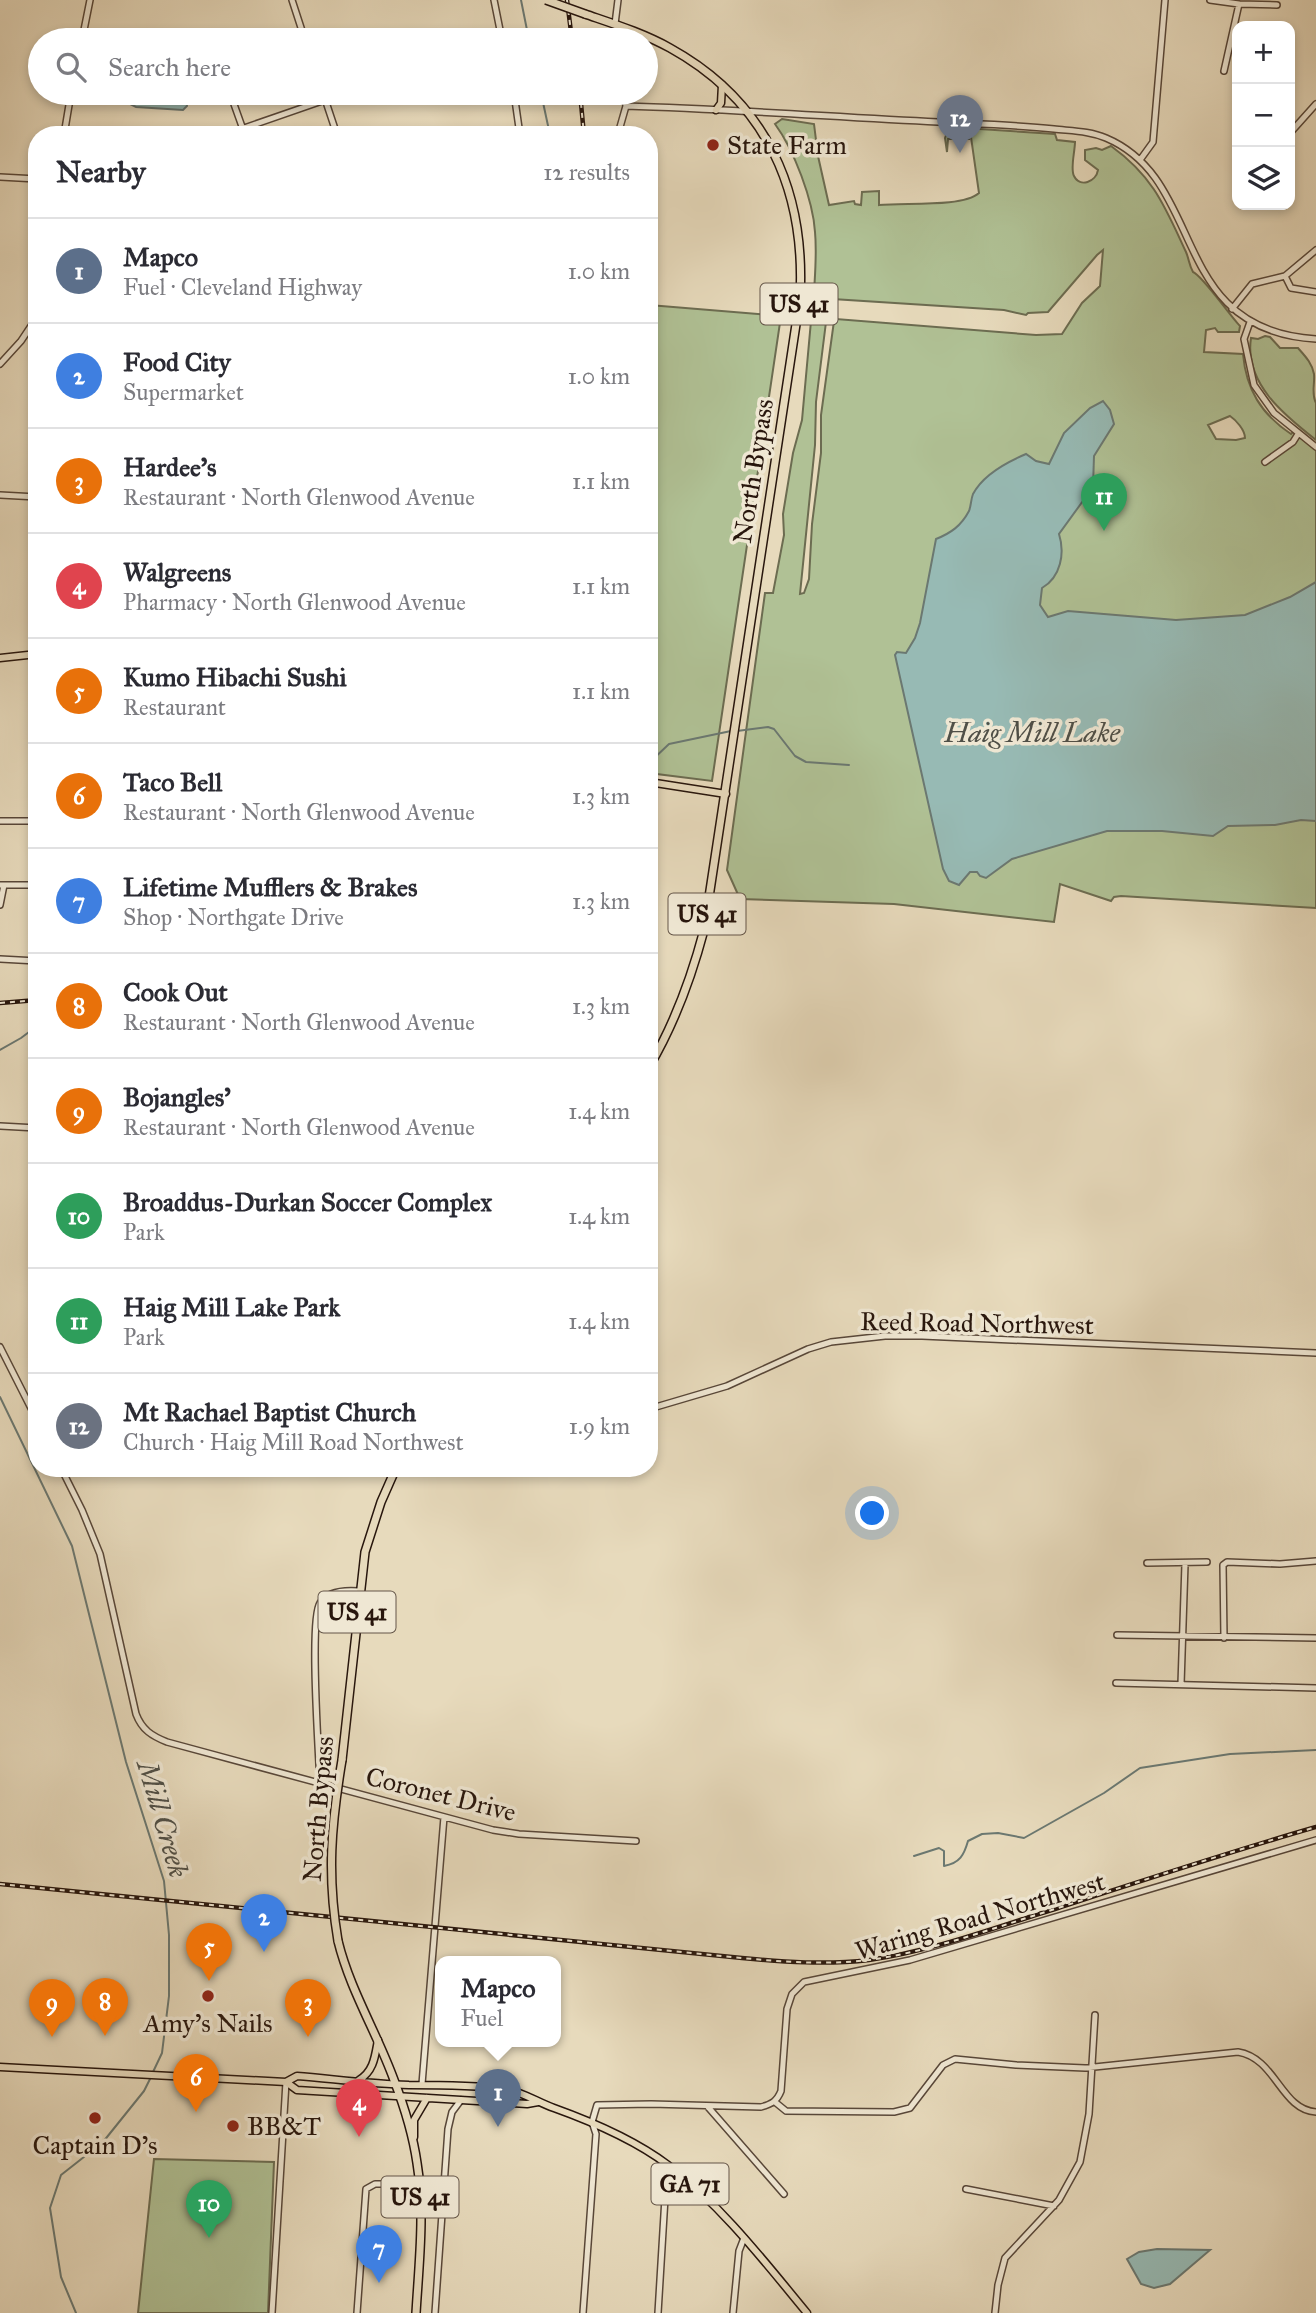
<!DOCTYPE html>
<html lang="en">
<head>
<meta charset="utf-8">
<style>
	:root { --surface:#fff; --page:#f2f2f3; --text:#2b2b33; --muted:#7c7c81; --line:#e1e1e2; --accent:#111827 }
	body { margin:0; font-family:"IM FELL Great Primer",serif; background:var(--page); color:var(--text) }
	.controls { position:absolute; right:21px; top:21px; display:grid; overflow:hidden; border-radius:14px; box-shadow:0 4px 10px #0003 }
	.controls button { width:63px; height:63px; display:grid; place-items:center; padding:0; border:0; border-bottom:2px solid var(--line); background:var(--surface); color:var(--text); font:35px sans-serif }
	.you { position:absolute; left:873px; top:1514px; width:24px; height:24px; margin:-18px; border:5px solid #fff; border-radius:50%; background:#1a73e8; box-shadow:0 0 0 10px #1a73e833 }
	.badge { display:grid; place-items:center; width:46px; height:46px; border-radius:50%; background:var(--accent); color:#fff; font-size:23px; font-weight:700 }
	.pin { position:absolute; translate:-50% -58px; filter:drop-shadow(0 2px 4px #0008) }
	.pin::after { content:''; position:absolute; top:37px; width:24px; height:21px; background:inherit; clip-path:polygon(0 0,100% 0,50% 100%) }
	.popup { position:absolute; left:435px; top:1956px; width:126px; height:91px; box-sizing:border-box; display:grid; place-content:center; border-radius:14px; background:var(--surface); filter:drop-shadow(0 2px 5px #0005); font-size:23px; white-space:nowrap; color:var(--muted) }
	.popup b { font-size:26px; color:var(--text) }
	.popup::after { content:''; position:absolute; left:50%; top:100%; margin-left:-14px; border:14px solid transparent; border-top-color:var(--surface) }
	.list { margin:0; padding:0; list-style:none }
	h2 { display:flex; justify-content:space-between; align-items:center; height:91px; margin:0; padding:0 28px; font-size:30px }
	h2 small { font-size:23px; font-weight:400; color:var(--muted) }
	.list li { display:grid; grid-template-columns:46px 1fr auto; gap:21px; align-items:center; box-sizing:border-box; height:105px; padding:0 28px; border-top:2px solid var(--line) }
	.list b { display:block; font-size:26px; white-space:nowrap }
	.list p { margin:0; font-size:23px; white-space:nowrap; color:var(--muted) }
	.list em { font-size:23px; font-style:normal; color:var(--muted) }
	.icon { flex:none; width:38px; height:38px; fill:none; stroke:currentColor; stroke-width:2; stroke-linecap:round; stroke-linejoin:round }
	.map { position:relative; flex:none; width:1316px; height:2313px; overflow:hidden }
	.search { position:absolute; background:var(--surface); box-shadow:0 4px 10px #0003; left:28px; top:28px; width:630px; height:77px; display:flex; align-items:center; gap:18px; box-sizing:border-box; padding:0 24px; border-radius:38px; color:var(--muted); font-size:26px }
	.panel { position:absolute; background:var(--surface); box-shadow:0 4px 10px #0003; left:28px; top:126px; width:630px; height:1351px; border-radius:28px }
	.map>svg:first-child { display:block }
	.green { fill:#b0c195; stroke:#6c6c51; stroke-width:2; fill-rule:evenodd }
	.water { fill:#97bab4; stroke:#6b7871; stroke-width:2 }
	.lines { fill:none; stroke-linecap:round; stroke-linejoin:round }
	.stream { stroke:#6b7871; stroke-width:2 }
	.minor-casing { stroke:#584739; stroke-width:8 }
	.major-casing { stroke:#28160d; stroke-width:9 }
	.highway-casing { stroke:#28160d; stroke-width:10 }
	.minor { stroke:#efe7d3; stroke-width:5 }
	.major { stroke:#e7dabc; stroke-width:6 }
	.highway { stroke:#e7dabc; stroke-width:7 }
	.rail-casing { stroke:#28160d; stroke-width:4.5 }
	.rail { stroke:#efe7d3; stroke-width:2; stroke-dasharray:5; stroke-linecap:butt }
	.highway-bridge-casing { stroke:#28160d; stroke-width:10; stroke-linecap:butt }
	.highway-bridge { stroke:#e7dabc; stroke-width:7 }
	.poi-dot { fill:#8f2418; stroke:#efe7d3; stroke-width:2.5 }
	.labels { text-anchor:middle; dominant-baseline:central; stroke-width:7; stroke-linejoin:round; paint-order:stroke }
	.shield { fill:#efe7d3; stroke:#645548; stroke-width:2 }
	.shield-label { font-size:24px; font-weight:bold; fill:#28160d }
	.poi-label { font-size:26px; fill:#28160d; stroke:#efe7d3; text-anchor:start }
	.street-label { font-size:26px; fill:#28160d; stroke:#efe7d3 }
	.water-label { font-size:28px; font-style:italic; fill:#4f4f47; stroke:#efe7d3 }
</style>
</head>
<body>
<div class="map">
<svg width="1316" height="2313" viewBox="0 0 1316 2313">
	<rect width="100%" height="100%" fill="#e7dabc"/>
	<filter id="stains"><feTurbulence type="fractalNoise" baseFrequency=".00286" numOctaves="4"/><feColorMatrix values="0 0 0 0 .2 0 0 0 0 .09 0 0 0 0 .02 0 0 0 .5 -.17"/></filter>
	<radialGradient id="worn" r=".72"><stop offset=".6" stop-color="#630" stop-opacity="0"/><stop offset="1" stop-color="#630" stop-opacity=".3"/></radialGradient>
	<path class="green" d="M782 119 814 124 818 156 829 205 854 201 855 204 861 205 862 192 879 191V205C903 202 962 208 979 193L970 130 968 131 969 139H948L947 152 945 138 949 127 1055 134 1057 140 1075 142C1075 151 1070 169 1074 176 1080 188 1096 182 1098 170L1085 160V150L1096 148 1102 150 1111 146C1154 177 1165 207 1186 252 1189 259 1189 265 1193 272 1202 275 1230 316 1240 326L1239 332H1218L1215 328 1206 330 1204 352 1243 354C1246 389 1261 414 1291 434L1293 432 1316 449V908L1121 896 1114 897 1111 901 1060 884 1054 922 894 904 740 899 727 870 765 593H773L784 535 783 514 793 453 802 420 811 321 826 322 816 402 815 445 800 594 804 593 809 579 812 524 821 453V415L834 321 836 319 1036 335 1062 334 1082 303 1100 286 1103 250 1097 255 1048 312 1028 313 1026 315 1004 310 817 298 814 293C815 273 817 253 815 232 813 200 794 150 775 124ZM1230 416C1236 420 1245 430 1245 438L1236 440 1216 439 1208 425Z
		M649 305 781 316 712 781 649 773Z
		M1265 336 1270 337 1280 348H1298C1305 356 1312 363 1314 374 1315 384 1311 394 1316 403V440C1284 415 1244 383 1251 338L1258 339Z
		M154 2159 274 2162 268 2313H138Z"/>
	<path class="water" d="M125 93H185L187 106 183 110 136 107 124 101Z
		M1103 401 1110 410 1114 424 1094 456 1093 487 1059 534C1065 553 1061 577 1042 588L1040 605 1048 617 1068 611 1176 620 1245 615 1290 597 1316 582V821L1301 820 1275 825 1228 826 1213 836 1162 831H1107L1012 859 986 878 980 876 977 872H970L959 885 949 881 943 869 895 655 897 652 906 653 915 638 920 623 936 539C951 533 961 526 969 511 971 506 971 499 973 494 983 475 1007 462 1026 454L1036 461 1049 464 1064 433 1090 408Z
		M1157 2249 1210 2250 1170 2284 1154 2288 1141 2284 1127 2259 1139 2252Z"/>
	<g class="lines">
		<path class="stream" d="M521 0 529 40
			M541 93 550 135
			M737 731 768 727 774 729 795 756 806 762 849 765
			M649 763 669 744 731 731
			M0 1050 21 1038 37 1026
			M0 1397 72 1546 126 1762 164 1881 169 1935V1996L162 2053 153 2072
			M914 1856 939 1848 944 1851V1866C960 1863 964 1855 968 1841L982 1834 998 1833 1024 1838 1104 1793 1140 1768 1230 1754 1316 1750
			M76 2313 61 2277 50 2208 61 2175 103 2142 144 2091 151 2077"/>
		<g class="minor-casing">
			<path id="minor" d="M292 0 305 40
				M494 0 502 40
				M1210 0 1239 4 1277 5
				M615 24 618 0
				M82 40 90 0
				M1224 71 1239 4
				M230 93 245 135
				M323 93 337 135
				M514 93 520 135
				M626 106C730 109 834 117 938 122 977 124 1015 125 1054 129 1072 131 1090 131 1106 138 1208 181 1167 330 1316 339
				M1290 133 1316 104
				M618 134 626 106 624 93
				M64 135 71 93
				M224 135 325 100
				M1140 160 1153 142 1165 0
				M0 177 37 179
				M1285 276 1291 288 1316 292
				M1232 309 1252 284 1285 276 1316 250
				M1250 322 1244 339 1254 385 1274 413 1316 447
				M0 364 21 341 37 317
				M1265 462 1293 442 1298 434
				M0 495 37 497
				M0 821H37
				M0 885H37
				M0 905 4 885
				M0 959 37 961
				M0 1126 37 1128
				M0 1347 37 1420
				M649 1409 727 1386 808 1349 831 1342 885 1336H922L1316 1353
				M61 1468 82 1510 100 1554 136 1714C142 1730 152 1736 167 1742L493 1830 519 1834 636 1841
				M1147 1563 1207 1562
				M1117 1635 1316 1638
				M1224 1638 1223 1565 1227 1562 1280 1564 1316 1561
				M1116 1683 1316 1688
				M1181 1684 1185 1564
				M320 1784C319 1756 309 1619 320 1603 328 1590 346 1590 359 1591
				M422 2084 444 1817
				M775 2102 786 2111 894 2112 910 2108 943 2065 955 2059 1016 2065 1085 2068 1238 2052C1276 2058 1281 2110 1316 2112
				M708 2107 784 2194
				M966 2189 1054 2206
				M272 2313 286 2082
				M357 2313 366 2189 375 2184H419
				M435 2313 448 2129 452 2112 461 2100
				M583 2313 596 2134 592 2122 597 2105 651 2104 761 2107C772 2104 777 2101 781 2091L787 2009 792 1994 804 1982 910 1960 1316 1840
				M658 2313 667 2165
				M733 2313 739 2251 744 2238
				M995 2313 998 2285 1005 2258 1059 2200 1080 2162 1089 2114 1095 2015"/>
		</g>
		<g class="major-casing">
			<path id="major" d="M716 110 721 103 722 85
				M0 658 37 654
				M649 782 726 794
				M0 2067 286 2082 297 2076C334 2079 372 2084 409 2085 441 2085 473 2085 505 2089 523 2092 537 2102 554 2108 593 2122 635 2140 668 2165 722 2206 764 2261 807 2313
				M359 2080C374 2071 375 2056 378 2040
				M286 2082 297 2090 527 2104 538 2102
				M414 2137V2120L427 2098"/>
		</g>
		<g class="highway-casing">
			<path id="highway" d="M585 14C614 24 643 33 670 48 766 101 806 190 800 298L704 930C691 979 675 1023 649 1067
				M342 1760 365 1552 381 1502 396 1468
				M338 1941C350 1990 377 2033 394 2080 404 2106 413 2135 417 2163 425 2212 419 2263 416 2313"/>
		</g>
		<use href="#minor" class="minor"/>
		<use href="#major" class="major"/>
		<use href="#highway" class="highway"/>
		<g class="rail-casing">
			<path id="rail" d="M567 0 572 40
				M580 93 584 135
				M0 1003 37 1000
				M0 1884 742 1958C784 1962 826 1965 869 1960 933 1951 996 1927 1058 1908 1144 1880 1229 1852 1316 1827"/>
		</g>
		<use href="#rail" class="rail"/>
		<g class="highway-bridge-casing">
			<path id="highway-bridge" d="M546 0 585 14
				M338 1941C327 1875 331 1826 342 1760"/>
		</g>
		<use href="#highway-bridge" class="highway-bridge"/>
	</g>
	<g class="poi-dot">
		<circle cx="713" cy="145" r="7"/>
		<circle cx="208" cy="1996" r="7"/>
		<circle cx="95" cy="2118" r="7"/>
		<circle cx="233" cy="2126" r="7"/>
	</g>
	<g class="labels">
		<g class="shield">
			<rect x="760.5" y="283.5" width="77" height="41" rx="5"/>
			<rect x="668.5" y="893.5" width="77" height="41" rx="5"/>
			<rect x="318.5" y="1591.5" width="77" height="41" rx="5"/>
			<rect x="651.5" y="2163.5" width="77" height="41" rx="5"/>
			<rect x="381.5" y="2176.5" width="77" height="41" rx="5"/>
		</g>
		<g class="shield-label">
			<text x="799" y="304">US 41</text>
			<text x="707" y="914">US 41</text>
			<text x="357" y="1612">US 41</text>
			<text x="690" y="2184">GA 71</text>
			<text x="420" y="2197">US 41</text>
		</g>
		<g class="poi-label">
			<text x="727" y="145">State Farm</text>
			<text x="208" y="2023" text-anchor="middle">Amy's Nails</text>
			<text x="247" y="2126">BB&amp;T</text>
			<text x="95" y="2145" text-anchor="middle">Captain D's</text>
		</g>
		<g class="street-label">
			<text transform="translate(753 471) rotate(-81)">North Bypass</text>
			<text transform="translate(977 1323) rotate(1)">Reed Road Northwest</text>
			<text transform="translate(441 1794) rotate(14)">Coronet Drive</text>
			<text transform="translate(318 1809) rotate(-85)">North Bypass</text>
			<text transform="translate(980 1916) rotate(-16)">Waring Road Northwest</text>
		</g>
		<g class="water-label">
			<text x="1032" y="732">Haig Mill Lake</text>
			<text transform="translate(163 1819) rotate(74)">Mill Creek</text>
		</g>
	</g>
	<rect width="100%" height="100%" filter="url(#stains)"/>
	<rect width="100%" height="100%" fill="url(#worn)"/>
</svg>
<div class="controls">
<button>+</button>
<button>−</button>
<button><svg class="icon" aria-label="layers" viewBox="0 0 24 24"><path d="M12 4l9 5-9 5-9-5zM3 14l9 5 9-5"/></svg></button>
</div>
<div class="you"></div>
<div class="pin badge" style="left:498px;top:2127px;background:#5c6f8a">1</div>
<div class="popup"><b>Mapco</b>Fuel</div>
<div class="pin badge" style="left:264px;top:1952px;background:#3f7fe0">2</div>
<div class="pin badge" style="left:308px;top:2037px;background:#e8710a">3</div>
<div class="pin badge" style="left:359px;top:2137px;background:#e0444e">4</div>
<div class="pin badge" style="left:209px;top:1981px;background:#e8710a">5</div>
<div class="pin badge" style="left:196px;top:2112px;background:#e8710a">6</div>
<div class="pin badge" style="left:379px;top:2283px;background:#3f7fe0">7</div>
<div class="pin badge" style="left:105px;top:2036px;background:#e8710a">8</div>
<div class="pin badge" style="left:52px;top:2037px;background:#e8710a">9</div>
<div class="pin badge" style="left:209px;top:2238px;background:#2e9e5b">10</div>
<div class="pin badge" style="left:1104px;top:531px;background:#2e9e5b">11</div>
<div class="pin badge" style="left:960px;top:153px;background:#6b7280">12</div>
<div class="search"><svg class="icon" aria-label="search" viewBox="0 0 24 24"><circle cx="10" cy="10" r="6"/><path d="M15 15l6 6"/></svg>Search here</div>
<section class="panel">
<h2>Nearby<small>12 results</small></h2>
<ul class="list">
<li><span class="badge" style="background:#5c6f8a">1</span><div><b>Mapco</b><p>Fuel · Cleveland Highway</p></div><em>1.0 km</em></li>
<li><span class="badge" style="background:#3f7fe0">2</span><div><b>Food City</b><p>Supermarket</p></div><em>1.0 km</em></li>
<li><span class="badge" style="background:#e8710a">3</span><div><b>Hardee's</b><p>Restaurant · North Glenwood Avenue</p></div><em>1.1 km</em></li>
<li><span class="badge" style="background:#e0444e">4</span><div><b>Walgreens</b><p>Pharmacy · North Glenwood Avenue</p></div><em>1.1 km</em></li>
<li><span class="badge" style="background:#e8710a">5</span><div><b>Kumo Hibachi Sushi</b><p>Restaurant</p></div><em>1.1 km</em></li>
<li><span class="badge" style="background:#e8710a">6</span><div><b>Taco Bell</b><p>Restaurant · North Glenwood Avenue</p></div><em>1.3 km</em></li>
<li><span class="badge" style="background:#3f7fe0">7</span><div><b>Lifetime Mufflers &amp; Brakes</b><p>Shop · Northgate Drive</p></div><em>1.3 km</em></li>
<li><span class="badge" style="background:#e8710a">8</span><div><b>Cook Out</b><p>Restaurant · North Glenwood Avenue</p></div><em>1.3 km</em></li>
<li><span class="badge" style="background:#e8710a">9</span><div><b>Bojangles'</b><p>Restaurant · North Glenwood Avenue</p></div><em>1.4 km</em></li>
<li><span class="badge" style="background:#2e9e5b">10</span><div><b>Broaddus-Durkan Soccer Complex</b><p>Park</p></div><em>1.4 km</em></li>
<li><span class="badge" style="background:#2e9e5b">11</span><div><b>Haig Mill Lake Park</b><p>Park</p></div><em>1.4 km</em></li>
<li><span class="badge" style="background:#6b7280">12</span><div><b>Mt Rachael Baptist Church</b><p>Church · Haig Mill Road Northwest</p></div><em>1.9 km</em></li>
</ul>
</section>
</div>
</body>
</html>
